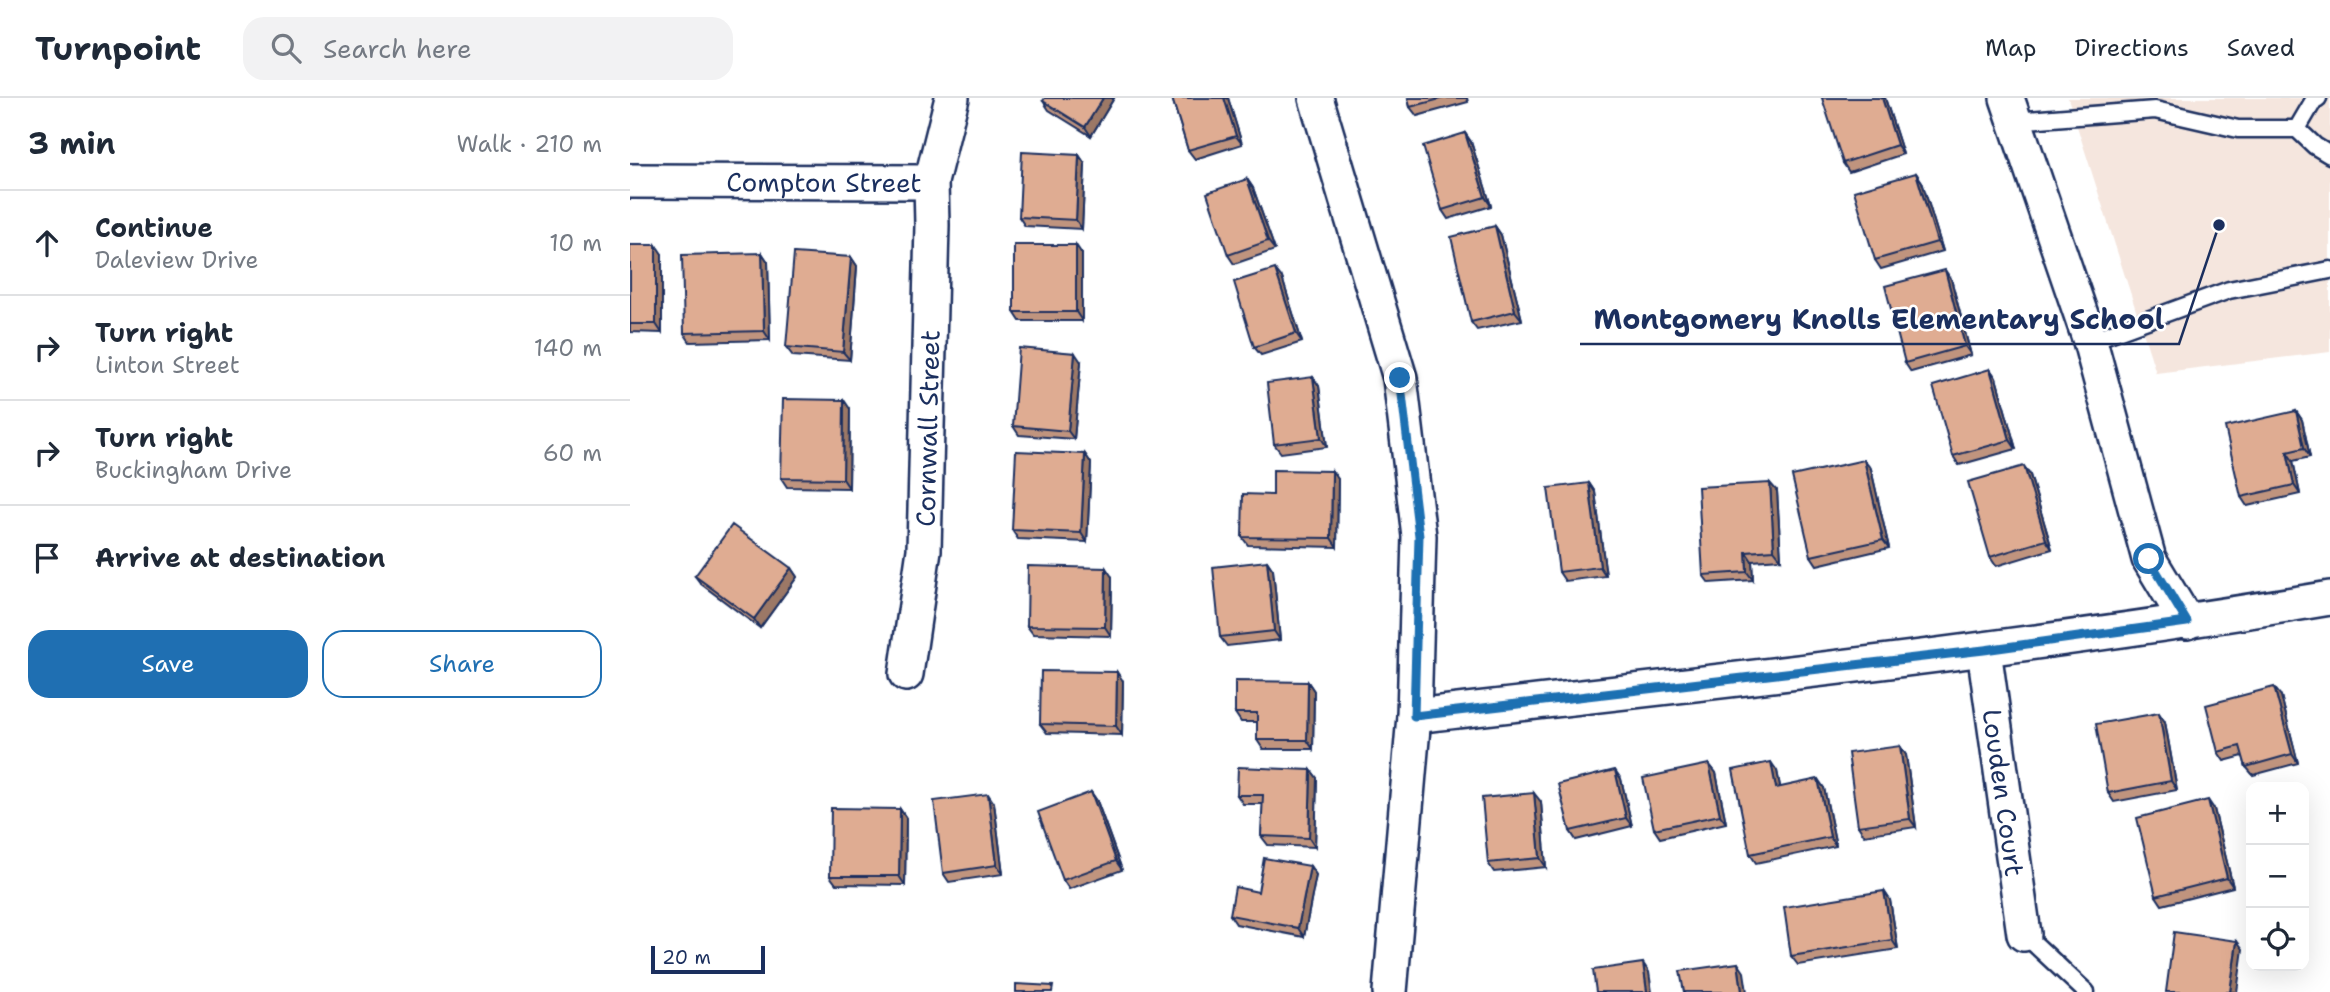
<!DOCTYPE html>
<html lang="en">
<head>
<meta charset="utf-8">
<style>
	:root { --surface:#fff; --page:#f2f2f3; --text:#1f2937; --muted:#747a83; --line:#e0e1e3; --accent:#1f6fb2 }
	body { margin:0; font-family:"Shantell Sans",sans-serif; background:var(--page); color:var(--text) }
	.controls { position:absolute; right:21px; bottom:21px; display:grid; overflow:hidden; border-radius:14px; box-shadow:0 7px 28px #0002 }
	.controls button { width:63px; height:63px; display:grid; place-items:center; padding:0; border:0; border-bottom:2px solid var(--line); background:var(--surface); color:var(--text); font:35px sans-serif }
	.scale { position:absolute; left:21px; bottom:18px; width:114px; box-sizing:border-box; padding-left:7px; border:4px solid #1b2f5e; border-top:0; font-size:19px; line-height:24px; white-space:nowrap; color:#1b2f5e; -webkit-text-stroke:5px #fff; paint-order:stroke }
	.stop { position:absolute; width:21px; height:21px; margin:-16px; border:5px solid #1f6fb2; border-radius:50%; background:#fff }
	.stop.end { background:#1f6fb2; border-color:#fff; box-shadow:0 2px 7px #0008 }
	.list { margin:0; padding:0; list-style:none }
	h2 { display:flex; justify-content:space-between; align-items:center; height:91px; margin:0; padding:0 28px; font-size:30px }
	h2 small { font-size:23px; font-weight:400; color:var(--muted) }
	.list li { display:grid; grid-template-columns:46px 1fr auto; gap:21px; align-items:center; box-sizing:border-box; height:105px; padding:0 28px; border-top:2px solid var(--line) }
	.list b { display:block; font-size:26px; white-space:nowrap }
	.list p { margin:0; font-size:23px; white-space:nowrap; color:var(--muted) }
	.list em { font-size:23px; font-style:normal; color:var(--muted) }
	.actions { display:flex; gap:14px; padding:21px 28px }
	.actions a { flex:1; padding:16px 0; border:2px solid var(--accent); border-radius:21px; text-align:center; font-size:24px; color:var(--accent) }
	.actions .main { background:var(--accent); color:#fff }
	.icon { flex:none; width:38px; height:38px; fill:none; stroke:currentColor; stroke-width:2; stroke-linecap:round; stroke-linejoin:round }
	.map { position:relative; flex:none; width:1700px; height:894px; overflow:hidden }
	header { display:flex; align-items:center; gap:42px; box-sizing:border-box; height:98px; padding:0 35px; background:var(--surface); border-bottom:2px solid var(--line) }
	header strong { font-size:33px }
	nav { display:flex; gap:38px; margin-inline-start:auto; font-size:24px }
	.search { width:490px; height:63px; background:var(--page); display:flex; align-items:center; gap:18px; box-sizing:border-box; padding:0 24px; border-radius:21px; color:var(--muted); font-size:26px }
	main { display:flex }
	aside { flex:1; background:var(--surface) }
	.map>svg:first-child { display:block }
	.built { fill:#f5e6de }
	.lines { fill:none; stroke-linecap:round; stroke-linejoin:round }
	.service-casing { stroke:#1b2f5e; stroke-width:21 }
	.minor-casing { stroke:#1b2f5e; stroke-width:38 }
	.service { stroke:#fff; stroke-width:16 }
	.minor { stroke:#fff; stroke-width:33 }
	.wall { fill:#c0947e; stroke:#1b2f5e; stroke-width:2 }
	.shaded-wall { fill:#9c7866; stroke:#1b2f5e; stroke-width:2 }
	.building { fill:#dfac92; stroke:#1b2f5e; stroke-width:2 }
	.route { stroke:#1f6fb2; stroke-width:9 }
	.labels { text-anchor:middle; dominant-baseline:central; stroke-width:5; stroke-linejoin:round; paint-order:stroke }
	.street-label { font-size:26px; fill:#1b2f5e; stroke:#fff }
	.leader { fill:none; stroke:#1b2f5e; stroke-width:2.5 }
	.callout-dot { fill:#1b2f5e; stroke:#fff; stroke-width:2.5 }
	.callout-label { font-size:28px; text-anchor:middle; font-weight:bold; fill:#1b2f5e; stroke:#fff; stroke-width:5; stroke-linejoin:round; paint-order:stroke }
</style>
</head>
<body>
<header>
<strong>Turnpoint</strong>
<div class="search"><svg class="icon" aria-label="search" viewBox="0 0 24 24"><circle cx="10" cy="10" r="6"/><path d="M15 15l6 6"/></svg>Search here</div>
<nav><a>Map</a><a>Directions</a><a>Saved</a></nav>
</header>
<main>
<aside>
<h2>3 min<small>Walk · 210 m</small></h2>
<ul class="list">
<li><svg class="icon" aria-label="ahead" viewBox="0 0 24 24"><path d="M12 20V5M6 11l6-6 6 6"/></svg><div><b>Continue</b><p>Daleview Drive</p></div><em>10 m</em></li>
<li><svg class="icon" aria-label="right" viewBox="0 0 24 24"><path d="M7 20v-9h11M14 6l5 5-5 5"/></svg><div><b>Turn right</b><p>Linton Street</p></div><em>140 m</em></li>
<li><svg class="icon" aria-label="right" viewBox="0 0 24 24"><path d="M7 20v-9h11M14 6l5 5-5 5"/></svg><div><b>Turn right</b><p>Buckingham Drive</p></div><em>60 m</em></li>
<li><svg class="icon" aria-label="arrive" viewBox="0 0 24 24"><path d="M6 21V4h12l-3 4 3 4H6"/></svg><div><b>Arrive at destination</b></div></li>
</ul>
<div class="actions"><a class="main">Save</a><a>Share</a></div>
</aside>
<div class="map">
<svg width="1700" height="894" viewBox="0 0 1700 894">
	<rect width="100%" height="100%" fill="#fff"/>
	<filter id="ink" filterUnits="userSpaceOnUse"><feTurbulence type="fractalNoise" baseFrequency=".0143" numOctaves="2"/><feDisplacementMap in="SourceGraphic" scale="14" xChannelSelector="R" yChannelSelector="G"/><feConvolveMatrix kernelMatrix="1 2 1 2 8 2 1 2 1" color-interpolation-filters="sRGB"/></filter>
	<g filter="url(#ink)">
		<path class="built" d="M1438 0H1700V254L1526 275Z"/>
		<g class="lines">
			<g class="service-casing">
				<path id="service" d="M1384 23 1525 12 1608 31H1667L1685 48 1700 57
					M1667 31 1684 2 1688 0
					M1460 243 1599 192 1700 172
					M1394 836 1456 894"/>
			</g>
			<g class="minor-casing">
				<g id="minor">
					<path d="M686 0 770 280 789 438 784 618 760 894"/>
					<path d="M1377 0 1460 243 1519 461 1557 524"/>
					<path id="s1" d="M0 83 301 84"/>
					<path id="s2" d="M1354 552 1394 836"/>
					<path id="s3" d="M276 576 294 452 302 127 301 84 322 0"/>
					<path d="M784 618C1090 583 1396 551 1700 500"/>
				</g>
			</g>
			<use href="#service" class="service"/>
			<use href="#minor" class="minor"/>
		</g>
		<path class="wall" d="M484 0 461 38 419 12 413 3Z
			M542 0H598L612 46 565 61 558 52Z
			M778 0H837L838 4 787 18 780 9Z
			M1255 0 1273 56 1219 74 1213 65Z
			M835 35 841 44 861 108 818 121 812 112Z
			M449 57 455 66 452 131 395 128 389 119Z
			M1286 75 1292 84 1313 153 1251 171 1245 162Z
			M617 81 623 90 645 152 604 166 598 157Z
			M865 128 871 137 892 222 847 232 841 224Z
			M0 147 32 156V235L0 234Z
			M132 155 138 164 140 242 60 244 54 235Z
			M452 156V223H390L384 214Z
			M221 159 227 168 220 262 163 258 156 249Z
			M652 180 672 244 631 257 624 249Z
			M1321 181 1341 257 1281 274 1275 265Z
			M451 264 444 341 389 337 383 328Z
			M1360 271 1366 280 1386 351 1329 367 1323 358Z
			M683 279 689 288 697 349 651 355 644 346Z
			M220 311 219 390 157 389 151 380Z
			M1666 313 1672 322 1680 359 1663 363 1670 396 1617 408 1611 399Z
			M455 356 461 365 457 444 388 441 382 432Z
			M1241 371 1259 450 1187 467 1181 458Z
			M702 373 708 381 707 449 618 447 612 439 643 397Z
			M1400 377 1422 451 1366 468 1360 459Z
			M959 385 965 394 976 478 935 483 929 474Z
			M1147 393 1151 461 1122 463 1123 482 1079 485 1073 477Z
			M637 463 643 472 650 542 597 548 590 539Z
			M161 470 167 479 130 530 71 486 65 478Z
			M482 479 481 538 403 536 397 528Z
			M493 583 492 637 417 635 410 626Z
			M678 584 684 593 683 651H633L627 642V624H611L605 615Z
			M1651 598 1668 665 1623 677 1616 669 1613 658 1594 663 1588 654Z
			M1535 624 1547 692 1484 704 1478 695Z
			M1270 648 1276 657 1286 729 1234 737 1228 728Z
			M1079 666 1086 675 1096 725 1030 740 1024 731Z
			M681 672 687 680 685 749 638 747 631 738 633 706H613L607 697Z
			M1147 673 1150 689 1194 690 1206 748 1126 765 1120 756Z
			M991 681 1002 728 946 742 940 733Z
			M461 694 467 703 492 772 439 791 433 782Z
			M911 704 916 769 864 774 858 765Z
			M364 705 373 776 319 784 313 775Z
			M270 711 276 720 275 787 206 786 200 778Z
			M1584 711 1603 789 1532 807 1526 798Z
			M680 768 686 777 674 839 606 826 600 817 628 794Z
			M1254 793 1260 802 1268 851 1168 867 1161 858Z"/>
		<path class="shaded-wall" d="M473 0H484L461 38 455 29Z
			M594 0H598L612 46 606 38Z
			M1252 0H1255L1273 56 1267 47Z
			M835 35 841 44 861 108 855 99Z
			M449 57 455 66 452 131 446 122Z
			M1286 75 1292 84 1313 153 1307 144Z
			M617 81 623 90 645 152 638 143Z
			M865 128 871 137 892 222 885 213Z
			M26 147 32 156V235L26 226Z
			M446 147 452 156V223L446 214Z
			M132 155 138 164 140 242 134 233Z
			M221 159 227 168 220 262 213 254Z
			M645 171 652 180 672 244 666 235Z
			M1315 172 1321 181 1341 257 1335 248Z
			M445 255 451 264 444 341 438 333Z
			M1360 271 1366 280 1386 351 1380 342Z
			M683 279 689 288 697 349 691 340Z
			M214 302 220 311 219 390 213 381Z
			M1666 313 1672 322 1680 359 1674 350Z
			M1657 354 1663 363 1670 396 1664 387Z
			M455 356 461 365 457 444 451 435Z
			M1234 362 1241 371 1259 450 1253 442Z
			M1394 368 1400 377 1422 451 1416 442Z
			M702 373 708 381 707 449 701 440Z
			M959 385 965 394 976 478 970 469Z
			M1140 385 1147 393 1151 461 1144 452Z
			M1116 454 1122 463 1123 482 1117 474Z
			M637 463 643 472 650 542 644 533Z
			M161 470 167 479 130 530 124 521Z
			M476 470 482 479 481 538 475 529Z
			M487 574 493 583 492 637 486 628Z
			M678 584 684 593 683 651 677 642Z
			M1644 589 1651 598 1668 665 1662 656Z
			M1529 615 1535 624 1547 692 1541 683Z
			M1270 648 1276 657 1286 729 1280 721Z
			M1141 664 1147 673 1152 698 1146 690Z
			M1079 666 1086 675 1096 725 1090 717Z
			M681 672 687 680 685 749 679 740Z
			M985 672 991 681 1002 728 996 720Z
			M1188 681 1194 690 1206 748 1200 739Z
			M461 694 467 703 492 772 486 763Z
			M904 695 911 704 916 769 910 760Z
			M358 696 364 705 373 776 367 767Z
			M1578 702 1584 711 1603 789 1597 780Z
			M270 711 276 720 275 787 269 778Z
			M680 768 686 777 674 839 668 830Z
			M1254 793 1260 802 1268 851 1262 842Z
			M1607 843 1613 851 1607 894H1600Z
			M1013 865 1019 874 1022 894H1017Z
			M1108 865 1114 874 1117 894H1112Z"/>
		<path class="building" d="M415 0H473L455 29 413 3Z
			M542 0H594L606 38 558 52Z
			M778 0H814L780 9Z
			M1192 0H1252L1267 47 1213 65Z
			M835 35 855 99 812 112 793 48Z
			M392 54 449 57 446 122 389 119Z
			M1286 75 1307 144 1245 162 1224 93Z
			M617 81 638 143 598 157 577 95Z
			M865 128 885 213 841 224 821 139Z
			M0 147H26V226H0Z
			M384 147H446V214H384Z
			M132 155 134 233 54 235 52 157Z
			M164 155 221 159 213 254 156 249Z
			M645 171 666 235 624 249 604 184Z
			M1315 172 1335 248 1275 265 1255 188Z
			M389 250 445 255 438 333 383 328Z
			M1360 271 1380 342 1323 358 1303 288Z
			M683 279 691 340 644 346 637 285Z
			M153 301 214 302 213 381 151 380Z
			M1666 313 1674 350 1657 354 1664 387 1611 399 1595 329Z
			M386 353 455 356 451 435 382 432Z
			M1234 362 1253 442 1181 458 1162 378Z
			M1394 368 1416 442 1360 459 1338 384Z
			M643 372 702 373 701 440 612 439 613 396 643 397Z
			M959 385 970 469 929 474 918 390Z
			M1140 385 1144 452 1116 454 1117 474 1073 477 1068 389Z
			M102 427 161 470 124 521 65 478Z
			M637 463 644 533 590 539 583 469Z
			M398 468 476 470 475 529 397 528Z
			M411 573 487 574 486 628 410 626Z
			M605 583 678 584 677 642H627V615H605Z
			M1644 589 1662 656 1616 669 1610 648 1588 654 1576 607Z
			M1529 615 1541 683 1478 695 1466 626Z
			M1270 648 1280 721 1228 728 1218 655Z
			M1141 664 1146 690 1188 681 1200 739 1120 756 1103 672Z
			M1079 666 1090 717 1024 731 1013 680Z
			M608 669 681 672 679 740 631 738 633 697H607Z
			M985 672 996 720 940 733 928 686Z
			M461 694 486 763 433 782 408 714Z
			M904 695 910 760 858 765 852 700Z
			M358 696 367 767 313 775 304 703Z
			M1578 702 1597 780 1526 798 1507 720Z
			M201 710 270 711 269 778H200Z
			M634 760 680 768 668 830 600 817 605 789 628 794Z
			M1254 793 1262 842 1161 858 1154 809Z
			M1544 834 1607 843 1600 894H1536Z
			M1013 865 1017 894H966L963 872Z
			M1108 865 1112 894H1054L1050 873Z
			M386 886 423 888 422 894H386Z"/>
	</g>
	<g class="lines" filter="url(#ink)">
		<path class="route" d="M770 280 789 438 784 618 1354 552 1557 524 1519 461"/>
	</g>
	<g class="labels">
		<g class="street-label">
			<text stroke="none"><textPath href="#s1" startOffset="194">Compton Street</textPath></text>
			<text stroke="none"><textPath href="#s3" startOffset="247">Cornwall Street</textPath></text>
			<text stroke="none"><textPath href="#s2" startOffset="144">Louden Court</textPath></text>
		</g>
	</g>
	<path class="leader" d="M1589 127L1549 246H950"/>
	<circle class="callout-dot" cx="1589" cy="127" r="7"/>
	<g class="callout-label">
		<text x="1249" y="231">Montgomery Knolls Elementary School</text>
	</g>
</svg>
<div class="controls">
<button>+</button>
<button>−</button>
<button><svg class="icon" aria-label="locate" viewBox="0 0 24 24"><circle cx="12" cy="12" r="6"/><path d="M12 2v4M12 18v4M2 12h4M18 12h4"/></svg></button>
</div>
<div class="scale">20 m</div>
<div class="stop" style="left:1519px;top:461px"></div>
<div class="stop end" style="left:770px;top:280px"></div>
</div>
</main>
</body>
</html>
